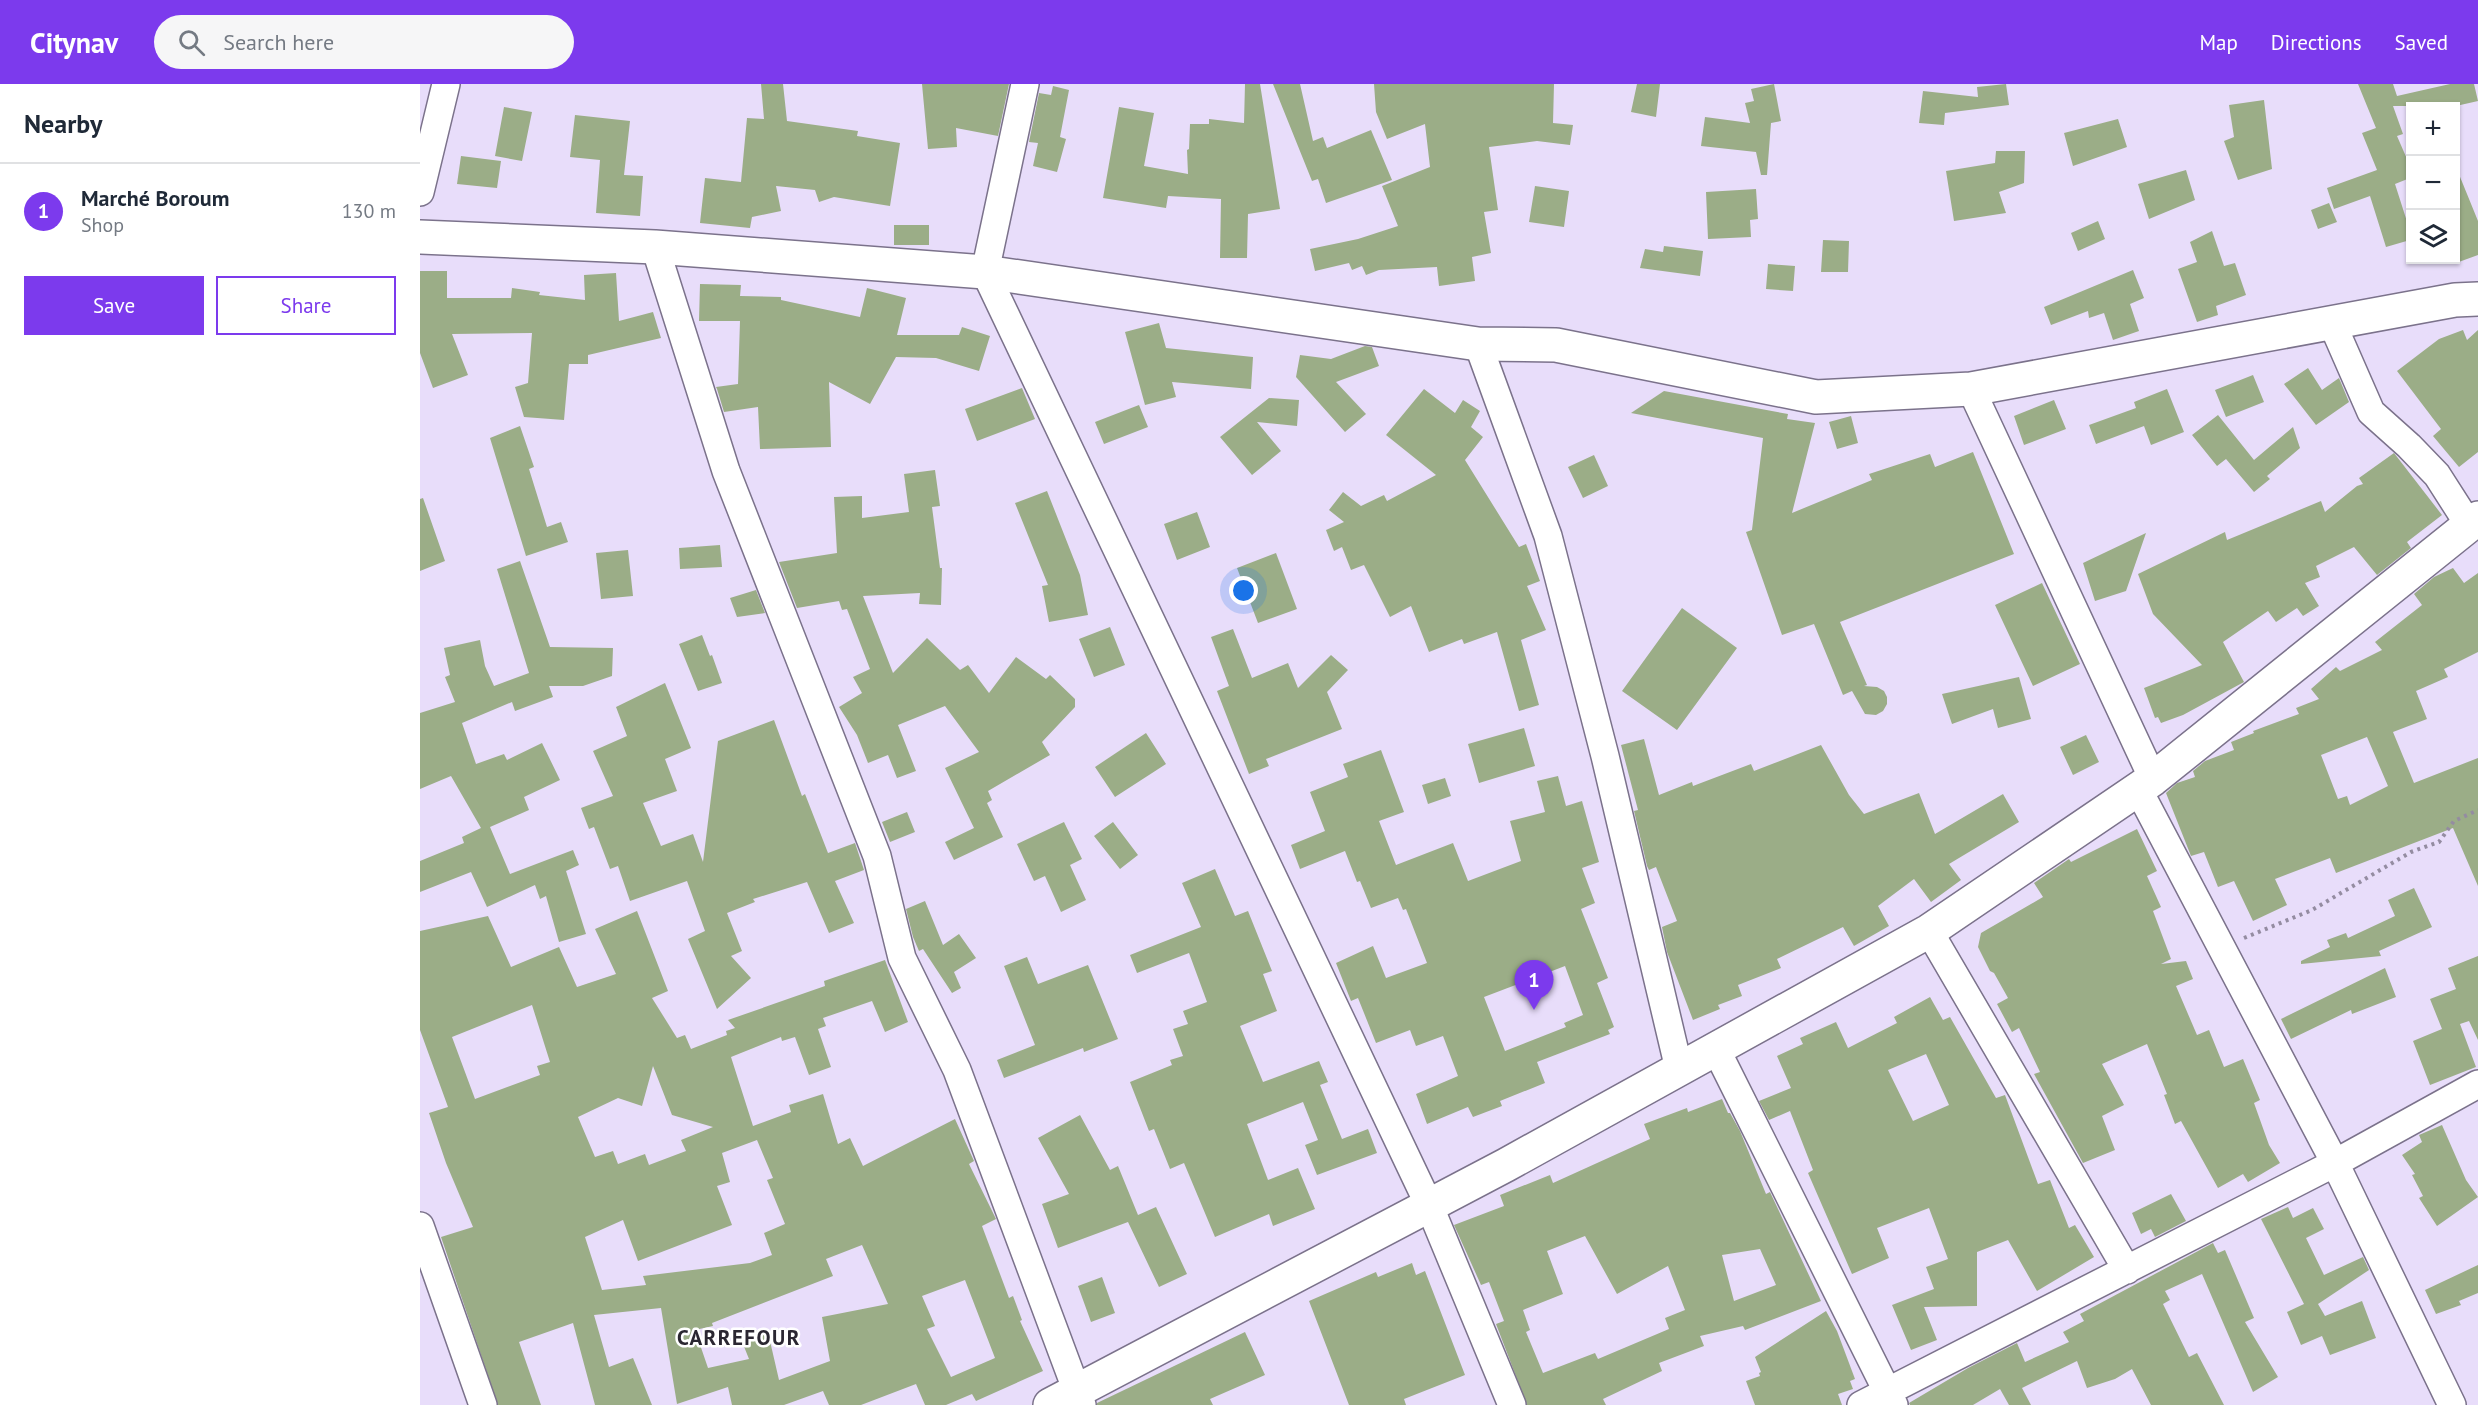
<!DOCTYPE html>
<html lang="en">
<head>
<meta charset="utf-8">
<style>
	:root { --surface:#fff; --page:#f6f6f7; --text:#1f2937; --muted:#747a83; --line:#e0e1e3; --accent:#7c3aed }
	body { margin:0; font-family:"PT Sans",sans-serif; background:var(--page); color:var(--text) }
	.controls { position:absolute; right:18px; top:18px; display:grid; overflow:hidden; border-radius:0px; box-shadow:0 2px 4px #0004 }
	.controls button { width:54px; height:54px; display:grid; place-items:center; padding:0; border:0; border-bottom:2px solid var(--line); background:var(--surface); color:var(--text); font:30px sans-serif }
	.you { position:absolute; left:824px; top:507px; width:21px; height:21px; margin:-15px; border:4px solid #fff; border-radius:50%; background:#1a73e8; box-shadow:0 0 0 9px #1a73e833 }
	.badge { display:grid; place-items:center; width:39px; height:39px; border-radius:50%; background:var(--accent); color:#fff; font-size:20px; font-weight:700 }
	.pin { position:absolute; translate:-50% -50px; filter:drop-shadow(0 2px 3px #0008) }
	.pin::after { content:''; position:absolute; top:32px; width:21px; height:18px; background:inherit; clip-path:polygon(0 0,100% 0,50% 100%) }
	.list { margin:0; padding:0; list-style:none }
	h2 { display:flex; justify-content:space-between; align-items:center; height:78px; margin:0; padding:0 24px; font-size:26px }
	h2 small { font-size:20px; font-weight:400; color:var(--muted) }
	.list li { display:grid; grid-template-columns:39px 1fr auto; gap:18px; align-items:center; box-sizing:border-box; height:96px; padding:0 24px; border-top:2px solid var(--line) }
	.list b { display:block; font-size:22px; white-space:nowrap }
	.list p { margin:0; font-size:20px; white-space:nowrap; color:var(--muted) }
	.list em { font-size:20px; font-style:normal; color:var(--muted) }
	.actions { display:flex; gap:12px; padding:18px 24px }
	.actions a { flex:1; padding:14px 0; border:2px solid var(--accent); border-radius:0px; text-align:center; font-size:21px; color:var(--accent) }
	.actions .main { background:var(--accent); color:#fff }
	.icon { flex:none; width:33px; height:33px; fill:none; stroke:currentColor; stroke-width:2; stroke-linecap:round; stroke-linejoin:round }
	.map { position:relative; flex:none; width:2058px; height:1321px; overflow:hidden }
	header { display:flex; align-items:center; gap:36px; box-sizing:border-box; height:84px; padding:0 30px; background:var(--accent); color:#fff }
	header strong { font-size:28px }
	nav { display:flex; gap:33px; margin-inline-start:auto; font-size:21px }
	.search { width:420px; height:54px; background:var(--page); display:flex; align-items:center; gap:15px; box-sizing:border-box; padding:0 21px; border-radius:33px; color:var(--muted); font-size:22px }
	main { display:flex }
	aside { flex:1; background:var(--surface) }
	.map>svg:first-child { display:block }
	.building { fill:#9bad87; fill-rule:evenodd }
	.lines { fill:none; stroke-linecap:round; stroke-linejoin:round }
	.street-casing { stroke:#7b728b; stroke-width:30 }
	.secondary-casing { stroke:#7b728b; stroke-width:36 }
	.path { stroke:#948ca1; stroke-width:4; stroke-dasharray:3 4.5; stroke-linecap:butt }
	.street { stroke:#fff; stroke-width:27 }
	.secondary { stroke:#fff; stroke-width:33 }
	.labels { text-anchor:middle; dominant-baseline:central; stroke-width:5; stroke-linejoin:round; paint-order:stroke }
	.district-label { font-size:21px; font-weight:bold; letter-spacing:1.5px; fill:#2a2631; stroke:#fff }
</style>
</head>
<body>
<header>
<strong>Citynav</strong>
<div class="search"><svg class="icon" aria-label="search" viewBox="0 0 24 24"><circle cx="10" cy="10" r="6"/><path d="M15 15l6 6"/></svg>Search here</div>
<nav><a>Map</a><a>Directions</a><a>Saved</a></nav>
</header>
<main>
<aside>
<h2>Nearby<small></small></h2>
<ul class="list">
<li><span class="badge">1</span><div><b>Marché Boroum</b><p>Shop</p></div><em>130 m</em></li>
</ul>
<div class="actions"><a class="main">Save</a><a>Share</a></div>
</aside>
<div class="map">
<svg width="2058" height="1321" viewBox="0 0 2058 1321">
	<rect width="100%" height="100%" fill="#e8ddfa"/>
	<path class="building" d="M341 0H363L367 37 438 47 437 52 480 59 470 122 414 113 399 118 395 106 356 102 361 127 332 133 330 144 280 139 285 94 321 98 327 34 344 35Z
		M502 0H589L578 52 536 44 537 63 508 65Z
		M825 0H840L860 125 828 130 827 174H800L801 115 748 112 746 124 683 114 699 23 734 29 724 82 768 90 767 66 769 65 770 40H789V35L824 39Z
		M853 0H880L893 57 903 53 907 64 951 46 972 96 906 119 898 95 892 97Z
		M954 0H1134L1133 39 1153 41 1150 61 1117 57 1069 63 1078 126 1064 128 1071 169 1052 173 1055 197 1019 202 1017 183 959 186 946 191 942 182 932 186 929 179 895 187 890 165 938 155 978 142 962 102 1010 83 1005 40 967 55 956 28Z
		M1217 0H1240L1236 33 1211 28Z
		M1354 0 1361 37 1351 39 1347 91H1341L1336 68 1281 62 1285 33 1330 39 1325 19 1334 17 1331 5Z
		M1586 0 1589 21 1525 29 1524 41 1499 39 1503 7 1558 13 1557 3Z
		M1938 0H1973L1977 12 2030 0H2054L2058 17 2036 22H1973L1983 50 1977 52 1987 75 1990 74V94L1975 100 1990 147V156L1966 163 1950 112 1914 125 1907 104 1957 86 1942 49 1956 44Z
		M633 2 649 6 640 53 646 55 637 88 613 82 618 59 609 58 619 9 631 11Z
		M1844 16 1852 85 1818 96 1804 57 1814 53 1809 21Z
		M84 23 112 28 102 77 75 72Z
		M155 31 210 37 204 91 223 92 220 132 176 129 180 76 150 73Z
		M1698 35 1707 63 1653 82 1644 49Z
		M1576 67H1605L1604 99 1579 108 1586 129 1534 137 1526 87 1575 79Z
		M41 72 81 77 77 104 37 100Z
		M2036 83 2058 137V171L2036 179Z
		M1766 86 1775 116 1729 135 1718 100Z
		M1115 102 1149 107 1144 143 1109 138Z
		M1336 105 1338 135 1330 136 1331 153 1288 155 1286 108Z
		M1909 119 1917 138 1898 145 1891 126Z
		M1678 137 1685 155 1658 167 1651 149Z
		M474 141H509V161H474Z
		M1792 147 1804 182 1815 179 1826 211 1796 222 1798 231 1777 238 1758 185 1777 178 1770 158Z
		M1403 156 1429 157 1428 188H1401Z
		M1244 162 1283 167 1280 192 1220 184 1225 165 1243 168Z
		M1348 180 1375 182 1373 207 1346 205Z
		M1713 186 1724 214 1710 220 1719 247 1693 256 1684 229 1669 234 1668 227 1631 241 1624 223Z
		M0 187H27V214H91L92 204 120 208 119 211 165 216 164 191 196 189 199 237 233 228 241 254 168 271V280H149L144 336 104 333 95 303 108 299 112 249 32 250 48 291 13 304 0 269Z
		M280 200 321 201 320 212 361 213V216L440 233 447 204 486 214 477 251H539L542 243 570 252 559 287 516 274 476 273 450 320 409 298 411 363 340 365 338 323 304 328 297 305 296 303 318 300 320 237H279Z
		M739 239 746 264 833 273 831 305 752 298 756 313 725 321 705 248Z
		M2043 246 2047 256 2058 246V368L2039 383 2013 352 2021 345 1977 287 2019 255Z
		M945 262 952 263 959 282 916 298 946 330 925 348 876 293 880 271 911 275Z
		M1888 284 1902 306 1919 294 1929 318 1896 341 1864 300Z
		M1833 291 1844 318 1806 333 1795 306Z
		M602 304 615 335 557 357 545 325Z
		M1004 305 1035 329 1043 316 1060 327 1051 343 1063 353 1045 376 1099 463 1106 460 1120 497 1107 502 1126 546 1101 556 1119 621 1099 627 1077 548 1044 560 1042 555 1009 568 991 522 970 533 944 481 931 486 922 463 914 467 906 446 924 438 909 426 923 408 941 422 964 411 967 417 1016 391 966 351Z
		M1747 305 1764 348 1731 361 1724 342 1676 360 1669 341 1716 324 1714 318Z
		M1244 307 1368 330 1367 335 1395 339 1372 429 1452 396 1449 390 1510 370 1515 383 1553 368 1594 470 1420 538 1447 601 1444 602 1457 603 1464 607 1467 613V620L1463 627 1456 631 1445 630 1432 607 1423 611 1394 540 1362 551 1326 448 1332 446 1343 354 1211 329Z
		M849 314 879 316 877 342 837 338 861 367 832 391 800 353Z
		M1634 316 1646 345 1604 361 1594 332Z
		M719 321 728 343 684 360 675 338Z
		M1798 331 1834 376 1873 343 1880 364 1847 392 1850 395 1834 408 1806 375 1797 382 1772 351Z
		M1431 332 1438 359 1417 365 1409 338Z
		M100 342 114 383 109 385 127 443 141 438 148 458 106 472 70 354Z
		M1974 369 2022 431 1987 458 1991 464 1957 491 1934 463 1896 482 1900 493 1885 499 1899 522 1883 532 1877 524 1856 538 1848 527 1803 558 1824 598 1763 631 1741 639 1738 633 1735 634 1724 604 1782 581 1733 530 1718 490 1805 448 1807 456 1901 417 1905 428 1937 402 1943 400 1939 394Z
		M1174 371 1188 402 1163 414 1148 383Z
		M515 386 520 422 512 423 520 484H522L521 521 499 520 500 509 443 512 473 589 507 554 540 586 548 581 569 609 596 573 626 595 630 591 655 615V623L622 658 630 671 568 707 572 716 567 719 583 753 534 776 525 758 554 744 525 684 559 668 525 622 478 641 496 687 477 694 468 671 448 679 437 651 419 623 442 609 433 593 450 585 427 525 422 526 419 517 377 524 359 478 417 469 414 413 442 412V434L489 428 484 390Z
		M627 407 660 491 668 531 629 538 622 502 628 501 595 419Z
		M3 414 25 477 0 487V415Z
		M777 428 790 463 757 476 744 440Z
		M1726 449 1706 507 1675 517 1663 479Z
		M300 461 302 483 260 485 259 464Z
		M208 466 213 512 181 515 176 469Z
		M856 469 877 525 838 539 817 484Z
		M100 477 130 563 193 564 192 592 163 602H129L133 613 95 627 92 618 42 639 56 680 84 670 87 676 122 659 140 696 104 713 109 726 70 743 90 790 153 766 159 781 146 787 166 850 139 858 126 812 120 815 115 801 67 823 51 788 0 808V777L44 759 42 753 61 744 31 692 0 705V629L35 618 25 593 30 591 24 564 60 556 65 582 74 602 109 589 77 485Z
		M2033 484 2044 499 2058 489V568L2024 585 2028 593 1996 607 2007 635 1973 648 1994 699 2058 674V802L2033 744 1916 789 1910 774 1855 795 1867 821 1833 837 1814 797 1798 803 1784 768 1771 772 1746 709 1757 699 1775 693 1773 687 1785 677 1814 666 1811 658 1834 649 1833 647 1879 630 1876 624 1899 615 1891 605 1916 583 1920 587 1962 566 1955 558 2002 521 1994 510 2014 493ZM1947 653 1968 702 1930 721 1927 712 1918 715 1901 671Z
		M1622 499 1660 580 1613 602 1575 521Z
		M336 506 345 529 317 533 310 514Z
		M1262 524 1317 564 1257 646 1202 607Z
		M690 543 705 581 674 593 659 555Z
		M813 545 832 594 868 579 878 604 911 571 928 586 907 608 922 645 846 675 849 682 829 690 797 607 809 602 791 553Z
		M282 551 290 572 292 571 302 599 278 607 259 560Z
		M1599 593 1611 635 1578 644 1573 625 1532 640 1522 610Z
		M245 599 271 664 245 675 257 707 223 719 241 762 273 750 283 778 298 657 354 636 382 712 385 710 408 769 435 759 444 786 415 797 434 839 409 849 387 798 333 815 335 818 307 829 322 867 311 872 331 894 297 925 268 855 285 847 267 797 210 817 198 782 190 785 174 743 169 745 161 724 193 712 173 667 207 652 196 623Z
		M1104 644 1115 682 1059 699 1048 660Z
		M726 649 746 680 695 713 675 683Z
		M1666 651 1679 678 1653 691 1640 663Z
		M1224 655 1239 711 1272 698 1273 702 1331 680 1334 687 1401 661 1429 711 1444 730 1499 709 1515 750 1583 710 1599 738 1529 780 1541 796 1511 818 1494 795 1458 822 1469 842 1434 862 1423 843 1357 875 1361 884 1318 901 1322 912 1298 921 1300 925 1273 936 1247 868 1242 843 1257 837 1236 783 1229 786 1227 782 1214 727 1218 726 1201 661Z
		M961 666 984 728 959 737 976 781 1033 759 1048 797 1101 777 1090 737 1125 728 1117 697 1138 692 1146 722 1162 717 1179 778 1162 784 1175 819 1161 825 1188 894 1177 899 1194 943 1188 946 1190 950 1117 978 1125 999 1080 1017 1082 1022 1053 1033 1048 1023 1007 1040 996 1010 1038 992 1023 952 996 962 990 946 956 959 938 914 931 917 916 879 953 862 966 894 1007 879 986 825 983 826 978 814 951 824 940 797 937 798 925 767 880 785 871 761 905 747 890 708 928 693 923 680ZM1145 882 1163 931 1144 939 1146 943 1085 967 1064 913Z
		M1025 694 1031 712 1008 720 1002 701Z
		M487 728 495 748 470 758 462 738Z
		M644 738 662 775 650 781 666 816 641 828 625 792 614 797 597 760Z
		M693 738 718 771 700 785 674 752Z
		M1717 745 1737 787 1727 792 1741 823 1733 827 1751 875 1741 880 1766 877 1773 895 1756 902 1777 951 1789 946 1804 983 1823 975 1840 1016 1834 1019 1849 1061 1860 1079 1828 1098 1823 1090 1798 1104 1761 1037 1755 1040 1744 1011 1747 1010 1727 960 1682 980 1704 1021 1682 1032 1695 1066 1663 1079 1614 990 1620 988 1599 944 1592 948 1577 920 1588 914 1574 889 1570 887 1558 863 1561 849 1623 813 1614 799 1649 775 1651 778Z
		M795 785 815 832 828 827 852 887 843 890 857 927 820 942 843 998 899 977 908 998 900 1001 922 1055 948 1045 957 1069 897 1091 885 1061 898 1056 883 1018 827 1040 848 1096 878 1084 895 1125 853 1142 849 1130 795 1153 764 1079 750 1085 734 1045 729 1047 710 998 752 981 750 976 763 972 753 945 768 940 763 927 787 918 769 869 717 889 710 871 781 843 762 799Z
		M1994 804 2012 843 1959 867 1961 872 1881 880V877L1910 863 1907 856 1926 849 1928 854 1975 832 1968 816Z
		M505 817 523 861 539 850 556 874 534 888 541 904 532 909 503 865 499 867 493 853 486 825Z
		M217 827 248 907 232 914 257 954 265 951 271 965 307 951 306 947 315 944 308 936 405 902 404 897 465 876 488 938 465 948 452 917 403 934 406 942 398 945 411 983 389 991 375 953 362 957 361 953 311 973 333 1042 371 1028 369 1021 403 1010 418 1060 430 1054 443 1082 535 1035 554 1077 549 1080 576 1135 562 1142 589 1214 593 1212 602 1236 600 1237 623 1287 556 1317 552 1310 526 1321H505L496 1300 441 1321H409L403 1307 364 1321H312L308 1303 257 1320 241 1224 174 1231 189 1283 213 1274 232 1321H175L153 1239 99 1258 121 1321H78L21 1153 53 1143 26 1079 9 1029 28 1023 0 946V847L68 832 91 883 139 863 157 903 196 890 175 845ZM112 921 130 978 117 982 120 991 55 1015 32 953ZM233 982 252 1031 293 1043 261 1056 266 1067 229 1081 225 1070 198 1080 193 1067 175 1073 158 1033 198 1014 222 1022ZM337 1056 353 1094 347 1096 365 1140 344 1149 352 1171 330 1179 223 1192 226 1201 182 1206 165 1153 203 1136 218 1177 312 1141 297 1102 310 1098 302 1069ZM442 1161 468 1220 402 1233 410 1277 359 1296 347 1244 319 1250 329 1275 288 1284 275 1246 293 1242 292 1239 413 1192 406 1175ZM545 1196 575 1274 531 1293 507 1245 515 1242 502 1212Z
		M2058 872V956L2049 937 2040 940 2056 983 2010 1001 1993 957 2022 945 2010 915 2036 905 2028 884Z
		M607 873 618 900 668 881 698 955 664 968 663 964 584 994 577 976 615 961 584 882Z
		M1965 884 1976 913 1932 930 1931 926 1871 955 1861 935Z
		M1510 913 1523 936 1530 933 1576 1014 1585 1011 1618 1100 1630 1096 1649 1144 1655 1141 1674 1173 1617 1207 1588 1156 1557 1168V1222L1504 1223 1517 1256 1491 1266 1472 1221 1514 1205 1506 1183 1528 1175 1509 1124 1457 1144 1469 1174 1432 1190 1388 1089 1393 1086 1370 1027 1349 1036 1339 1017 1371 1004 1357 972 1383 960 1380 954 1416 938 1428 964 1477 939 1474 933ZM1506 970 1529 1021 1493 1037 1468 986Z
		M1302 1015 1308 1029H1310L1320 1047 1346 1110 1350 1108 1401 1217 1325 1246 1323 1242 1280 1252 1284 1262 1239 1279 1242 1287 1183 1315 1186 1321H1107L1076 1240 1084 1237 1069 1198 1061 1201 1034 1141 1084 1122 1080 1111 1130 1091 1133 1099 1230 1055 1224 1040 1267 1024 1268 1028ZM1165 1152 1197 1210 1248 1182 1265 1226 1245 1234 1249 1245 1178 1275 1175 1269 1123 1289 1106 1248 1110 1246 1103 1226 1143 1210 1127 1167ZM1340 1165 1356 1201 1314 1217 1302 1171Z
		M660 1031 690 1086 698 1082 718 1131 736 1123 767 1190 739 1203 708 1138 638 1164 622 1120 649 1110 618 1054Z
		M2022 1041 2046 1096 2058 1113 2017 1142 1999 1114 2003 1112 1992 1091 1995 1090 1982 1071 2002 1058 1999 1051Z
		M1751 1110 1766 1137 1735 1153 1731 1145 1721 1150 1712 1129Z
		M1868 1123 1873 1134 1893 1124 1904 1145 1886 1154 1904 1191 1943 1173 1949 1186 1898 1220 1905 1232 1942 1217 1956 1254 1910 1271 1902 1252 1881 1261 1867 1228 1884 1220 1841 1135Z
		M1793 1159 1798 1169 1805 1166 1834 1234 1825 1238 1858 1293 1833 1308 1782 1190 1745 1207 1750 1216 1743 1220 1769 1273 1777 1269 1804 1321H1731L1712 1285 1695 1295 1667 1304 1657 1277 1602 1304 1611 1321H1589L1580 1305 1553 1321H1490L1489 1319 1548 1284 1597 1259 1605 1278 1649 1258 1643 1248 1664 1237 1660 1230Z
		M992 1179 996 1191 1005 1187 1045 1291 984 1315 986 1321H929L889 1217 956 1188 958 1193Z
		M2058 1181V1209L2039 1217 2041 1221 2016 1230 2005 1206Z
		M682 1193 695 1229 671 1238 658 1202Z
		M1406 1227 1417 1247 1435 1295 1430 1297 1433 1305 1418 1310 1422 1321H1335L1326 1297 1340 1292 1339 1289 1341 1288 1335 1273Z
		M825 1248 845 1291 790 1315 793 1321H677V1319Z"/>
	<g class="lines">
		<g class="street-casing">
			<path id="street" d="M605 0 565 188 1009 1121 1092 1321
				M0 108 26 0
				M235 163 306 387 457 772 482 874 537 986 662 1321
				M1912 239 1951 328 1989 362 2017 391 2049 441
				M1058 260 1128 452 1185 672 1259 985
				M1551 305 1733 695
				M1718 705 1915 1079 2032 1321
				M1509 847 1707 1186
				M1296 965 1474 1321
				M0 1142 63 1321
				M1441 1321 1915 1079 2058 1000"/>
		</g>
		<g class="secondary-casing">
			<path id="secondary" d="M0 153 235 163 565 188 1058 260 1136 261 1396 313 1551 305 2035 216 2058 215
				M630 1321 1086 1081 1509 847 1733 695 2058 434"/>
		</g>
		<path class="path" d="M1824 854 1892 826 1991 768 2019 758 2034 737 2058 726"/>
		<use href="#street" class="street"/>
		<use href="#secondary" class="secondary"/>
	</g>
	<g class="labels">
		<g class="district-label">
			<text x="319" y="1253">CARREFOUR</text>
		</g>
	</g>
</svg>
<div class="controls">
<button>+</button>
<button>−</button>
<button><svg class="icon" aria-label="layers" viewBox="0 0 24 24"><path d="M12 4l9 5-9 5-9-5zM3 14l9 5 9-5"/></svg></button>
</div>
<div class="you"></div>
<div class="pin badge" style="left:1114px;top:926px">1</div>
</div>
</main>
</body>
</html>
